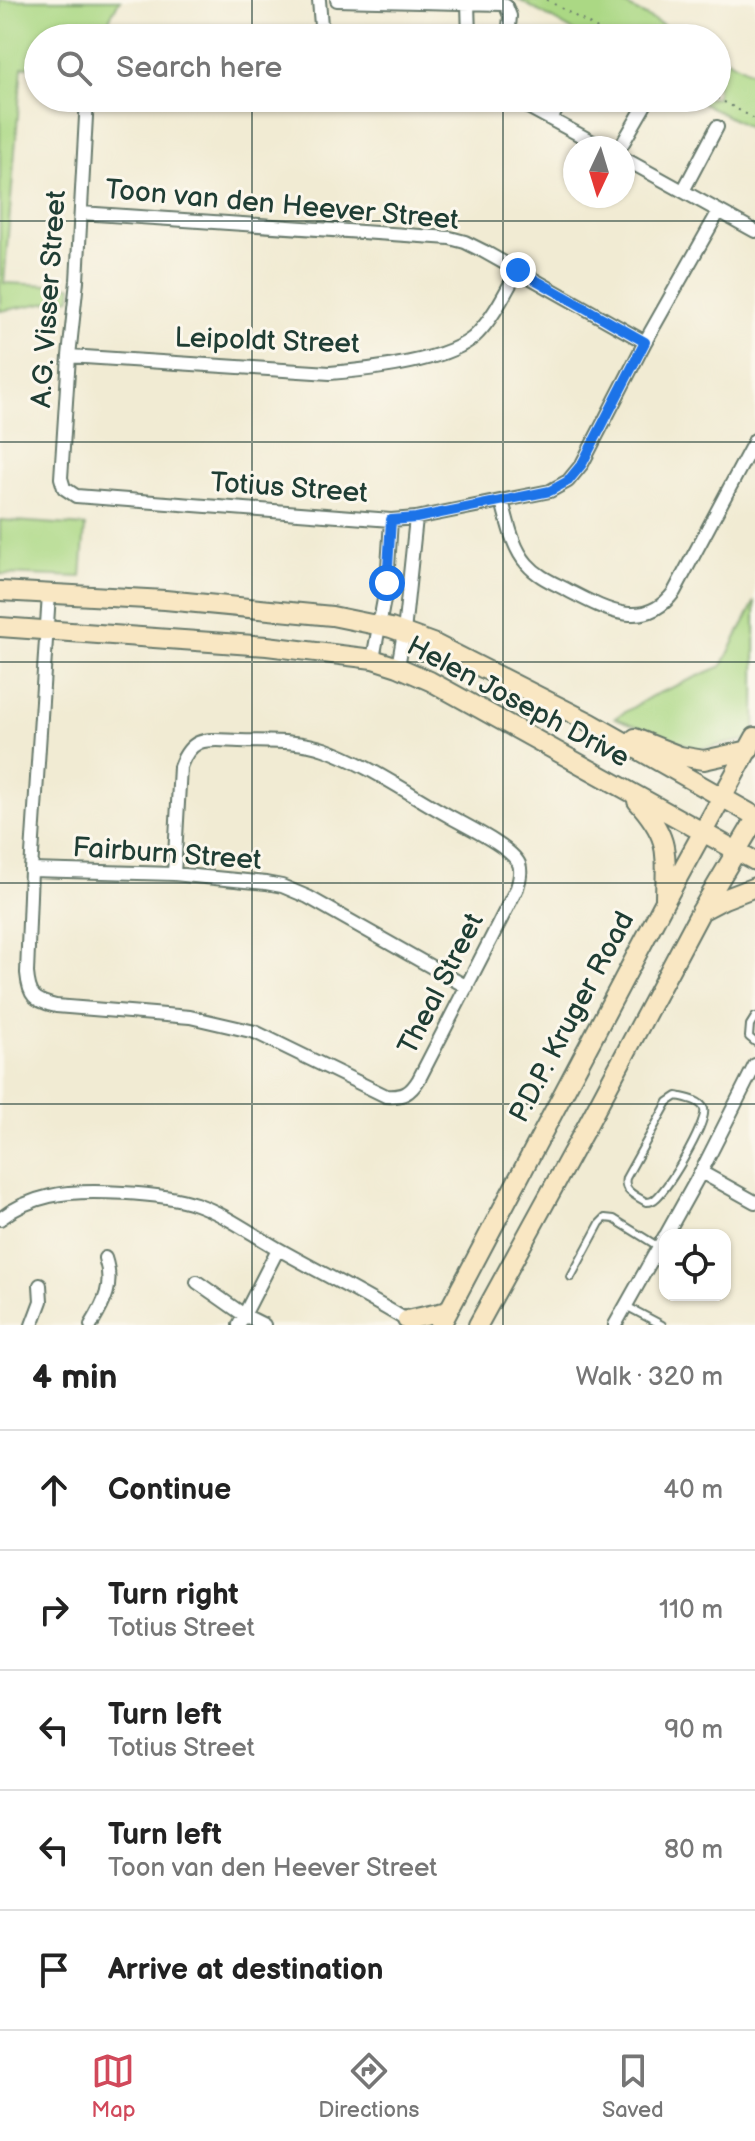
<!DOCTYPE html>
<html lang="en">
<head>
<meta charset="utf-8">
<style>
	:root { --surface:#fff; --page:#f6f6f6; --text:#222; --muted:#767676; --line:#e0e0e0; --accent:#d1495b }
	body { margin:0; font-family:"Balsamiq Sans",sans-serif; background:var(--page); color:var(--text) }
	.controls { position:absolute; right:24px; bottom:24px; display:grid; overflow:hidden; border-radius:16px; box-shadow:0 2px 6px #0004 }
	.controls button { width:72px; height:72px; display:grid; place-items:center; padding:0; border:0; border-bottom:2px solid var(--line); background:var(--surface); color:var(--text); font:40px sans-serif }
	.compass { position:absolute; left:563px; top:136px; width:72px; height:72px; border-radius:50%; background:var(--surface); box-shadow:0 2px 6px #0004; rotate:184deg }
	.stop { position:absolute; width:24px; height:24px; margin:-18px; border:6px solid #1a73e8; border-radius:50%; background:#fff }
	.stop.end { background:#1a73e8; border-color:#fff; box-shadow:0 2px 8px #0008 }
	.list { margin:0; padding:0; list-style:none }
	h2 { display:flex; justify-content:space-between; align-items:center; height:104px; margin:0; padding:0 32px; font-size:34px }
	h2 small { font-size:26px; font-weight:400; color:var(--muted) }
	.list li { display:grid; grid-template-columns:52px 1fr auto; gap:24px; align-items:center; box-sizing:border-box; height:120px; padding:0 32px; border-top:2px solid var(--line) }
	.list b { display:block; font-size:30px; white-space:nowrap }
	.list p { margin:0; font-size:26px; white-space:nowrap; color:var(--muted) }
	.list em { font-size:26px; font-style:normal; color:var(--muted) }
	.icon { flex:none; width:44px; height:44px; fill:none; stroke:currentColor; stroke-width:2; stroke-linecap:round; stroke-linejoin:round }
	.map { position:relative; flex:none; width:755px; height:1325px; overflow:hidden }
	.search { position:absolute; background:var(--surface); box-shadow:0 2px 6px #0004; left:24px; right:24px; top:24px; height:88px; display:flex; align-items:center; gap:20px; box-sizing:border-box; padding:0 28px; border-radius:44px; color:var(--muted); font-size:30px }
	.sheet { height:704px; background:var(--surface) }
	nav { display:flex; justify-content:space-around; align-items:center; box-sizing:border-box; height:112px; border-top:2px solid var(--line); background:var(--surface); font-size:22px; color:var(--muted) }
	nav a { display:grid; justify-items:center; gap:4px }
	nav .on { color:var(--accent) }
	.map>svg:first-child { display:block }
	.green { fill:#abd884; stroke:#658a5c; stroke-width:2 }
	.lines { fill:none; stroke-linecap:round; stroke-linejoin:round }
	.lane-casing { stroke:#687a6c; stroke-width:10 }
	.street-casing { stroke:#687a6c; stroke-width:16 }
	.secondary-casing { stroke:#687a6c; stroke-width:22 }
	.path { stroke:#687a6c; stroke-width:2; stroke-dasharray:2 6; stroke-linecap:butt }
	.lane { stroke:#fff; stroke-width:6 }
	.street { stroke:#fff; stroke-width:12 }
	.secondary { stroke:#f9e7c3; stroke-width:18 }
	.route { stroke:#1a73e8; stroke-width:10 }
	.grid { fill:none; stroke:#1f3d34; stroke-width:2; stroke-opacity:0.55 }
	.labels { text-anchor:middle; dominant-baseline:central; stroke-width:6; stroke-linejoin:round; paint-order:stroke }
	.street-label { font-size:28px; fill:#1f3d34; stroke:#fbf7ec }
</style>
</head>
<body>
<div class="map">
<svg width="755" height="1325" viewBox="0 0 755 1325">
	<rect width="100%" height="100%" fill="#fbf7ec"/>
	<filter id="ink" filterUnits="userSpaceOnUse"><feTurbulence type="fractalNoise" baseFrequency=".0125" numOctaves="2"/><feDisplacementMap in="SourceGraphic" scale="16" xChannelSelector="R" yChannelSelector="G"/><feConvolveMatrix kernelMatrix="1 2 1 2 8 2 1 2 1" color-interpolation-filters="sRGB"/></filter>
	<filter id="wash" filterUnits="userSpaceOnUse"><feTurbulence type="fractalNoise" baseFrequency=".006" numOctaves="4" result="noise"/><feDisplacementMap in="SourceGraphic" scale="32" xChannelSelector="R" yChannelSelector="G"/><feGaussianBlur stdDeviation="1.8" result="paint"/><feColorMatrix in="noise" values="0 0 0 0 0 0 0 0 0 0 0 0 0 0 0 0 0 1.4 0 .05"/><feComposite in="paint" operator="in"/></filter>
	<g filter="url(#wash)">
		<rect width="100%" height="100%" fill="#f1ebd3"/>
		<path class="green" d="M0 0H120L112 13 102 38H38V66L22 67 4 283 72 286 71 298 0 311V97L2 62H0Z
			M519 0H616L687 38H586Z
			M717 54 755 74V131L693 98H717Z
			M0 520 85 526 81 577 0 574Z
			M755 601V732L751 739 698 749 615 718 652 696 722 666Z"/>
	</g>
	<g filter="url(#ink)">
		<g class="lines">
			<g class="lane-casing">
				<path id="lane" d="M755 1017 750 1025 749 1037 755 1042
					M677 1096C685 1098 701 1100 704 1109 708 1122 665 1196 652 1201 650 1202 648 1202 646 1202 635 1195 623 1192 626 1178L668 1102Z
					M571 1277 600 1223 605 1218 614 1219 659 1247
					M626 1306 662 1325"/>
			</g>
			<g class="street-casing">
				<path id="street" d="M319 0 322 38
					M337 0 502 4 506 6 510 16 508 38
					M468 2 469 38
					M87 98 77 281 69 356 61 478 64 488 76 496 391 520 416 518 550 491 568 481 582 464 645 342 719 211
					M506 98 528 107 604 148
					M551 119 563 98
					M620 148 649 98
					M623 158 755 231
					M683 191 717 127
					M81 213 450 238 465 242 483 251 645 342
					M69 356 330 373C367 370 453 361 478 333 495 315 506 291 518 270
					M502 501C508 522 512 547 527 564 538 577 554 583 569 591 604 609 644 632 674 592L755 440
					M49 594 31 870 27 973C29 996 34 1001 56 1006L190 1017 255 1032 386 1096C403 1097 410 1094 419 1079L517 888C519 881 522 872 519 864 511 847 466 826 449 816 409 794 367 764 324 749 298 740 267 742 239 741 209 740 192 734 180 767L174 874
					M373 659 387 583 391 520
					M398 667 404 632 416 518
					M31 870 174 874 266 883 282 886 308 897 467 987
					M701 1172 755 1202
					M0 1219C14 1208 32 1200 50 1196 82 1188 164 1193 196 1204 227 1215 253 1235 282 1251 325 1275 369 1297 411 1323
					M666 1235 701 1172 755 1065
					M197 1282 244 1315 264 1325
					M32 1325 41 1301 40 1285
					M91 1325C105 1302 114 1285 105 1258
					M239 1325 278 1249
					M615 1325 665 1236"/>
			</g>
			<g class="secondary-casing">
				<path id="secondary" d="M0 591 165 600 332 616 391 628 435 644 591 723 755 816
					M0 627 267 646 373 659 398 667 430 681 755 861
					M635 738 680 756 704 760 749 750
					M637 801C670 838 666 851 665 898
					M703 910 724 899 755 887
					M407 1320 448 1311
					M441 1325 665 901 755 737
					M478 1325 589 1122 701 911 755 820"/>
			</g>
			<path class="path" d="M547 0 613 38
				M717 98 755 119"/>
			<use href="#lane" class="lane"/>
			<use href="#street" class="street"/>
			<use href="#secondary" class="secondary"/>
		</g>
	</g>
	<g class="lines" filter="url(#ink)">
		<path class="route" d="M387 583 391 520 416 518 550 491 568 481 582 464 645 342 518 270"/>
	</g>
	<path class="grid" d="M252 0V38M503 0V38M252 98V1325M503 98V1325M0 221H755M0 442H755M0 662H755M0 883H755M0 1104H755"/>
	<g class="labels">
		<g class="street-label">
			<text transform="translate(282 205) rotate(5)">Toon van den Heever Street</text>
			<text transform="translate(49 299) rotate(-86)">A.G. Visser Street</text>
			<text transform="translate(267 341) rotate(2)">Leipoldt Street</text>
			<text transform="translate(289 488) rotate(4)">Totius Street</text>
			<text transform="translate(518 702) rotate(28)">Helen Joseph Drive</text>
			<text transform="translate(167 854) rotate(4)">Fairburn Street</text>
			<text transform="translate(441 984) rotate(-63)">Theal Street</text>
			<text transform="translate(572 1017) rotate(-62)">P.D.P. Kruger Road</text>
		</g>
	</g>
</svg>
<div class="controls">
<button><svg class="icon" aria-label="locate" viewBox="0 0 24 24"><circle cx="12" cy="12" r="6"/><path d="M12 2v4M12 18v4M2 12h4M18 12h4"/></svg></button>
</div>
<svg class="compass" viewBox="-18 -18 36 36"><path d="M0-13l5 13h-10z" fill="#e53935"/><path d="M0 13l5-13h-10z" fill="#767676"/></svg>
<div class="stop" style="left:387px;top:583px"></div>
<div class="stop end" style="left:518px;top:270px"></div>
<div class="search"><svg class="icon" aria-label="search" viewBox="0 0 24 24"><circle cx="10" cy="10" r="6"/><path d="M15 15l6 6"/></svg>Search here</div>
</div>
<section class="sheet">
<h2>4 min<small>Walk · 320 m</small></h2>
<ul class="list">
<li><svg class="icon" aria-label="ahead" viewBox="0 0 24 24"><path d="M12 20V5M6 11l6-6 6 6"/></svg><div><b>Continue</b></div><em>40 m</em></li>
<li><svg class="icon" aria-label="right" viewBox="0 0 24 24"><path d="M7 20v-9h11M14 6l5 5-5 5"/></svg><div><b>Turn right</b><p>Totius Street</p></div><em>110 m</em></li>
<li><svg class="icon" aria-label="left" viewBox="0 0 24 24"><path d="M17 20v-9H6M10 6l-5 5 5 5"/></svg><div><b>Turn left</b><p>Totius Street</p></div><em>90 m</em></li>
<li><svg class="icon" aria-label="left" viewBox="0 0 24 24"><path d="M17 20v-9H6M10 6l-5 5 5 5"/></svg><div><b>Turn left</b><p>Toon van den Heever Street</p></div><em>80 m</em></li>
<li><svg class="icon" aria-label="arrive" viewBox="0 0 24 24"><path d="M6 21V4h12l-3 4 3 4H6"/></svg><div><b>Arrive at destination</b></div></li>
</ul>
</section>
<nav>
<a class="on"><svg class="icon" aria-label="map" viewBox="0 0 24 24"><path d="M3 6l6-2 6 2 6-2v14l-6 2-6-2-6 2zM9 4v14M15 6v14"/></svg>Map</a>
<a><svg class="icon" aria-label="directions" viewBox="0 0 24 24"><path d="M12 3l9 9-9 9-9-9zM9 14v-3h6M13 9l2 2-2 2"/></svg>Directions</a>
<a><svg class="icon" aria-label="saved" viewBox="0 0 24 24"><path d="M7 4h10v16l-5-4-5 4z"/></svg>Saved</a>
</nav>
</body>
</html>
